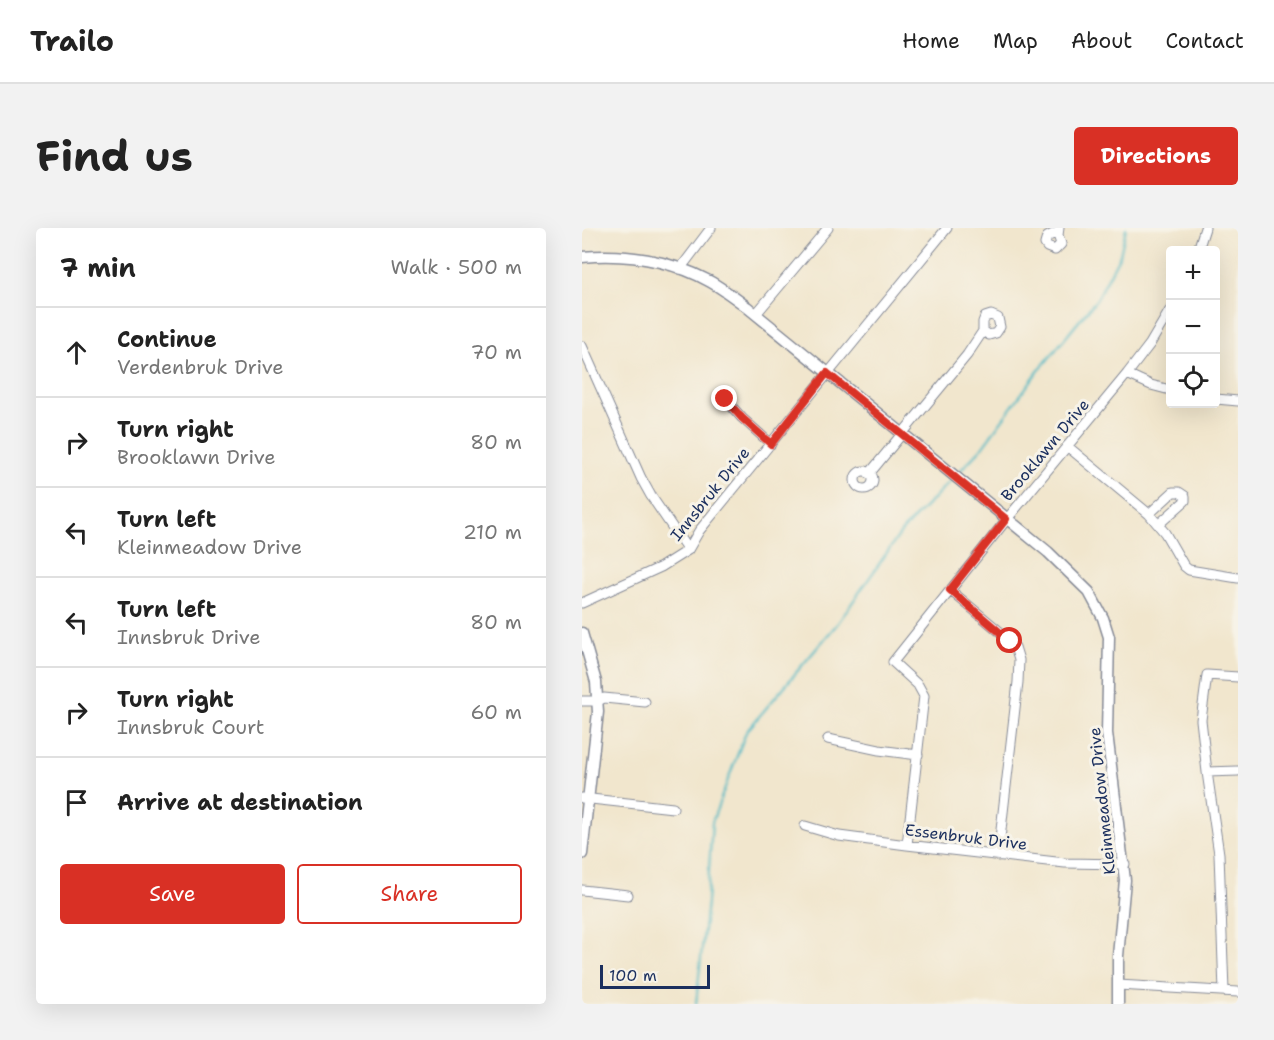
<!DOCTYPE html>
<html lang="en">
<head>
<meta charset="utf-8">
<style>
	:root { --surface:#fff; --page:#f2f2f2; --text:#222; --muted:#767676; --line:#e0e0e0; --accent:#d93025 }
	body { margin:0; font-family:"Shantell Sans",sans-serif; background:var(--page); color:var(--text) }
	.controls { position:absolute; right:18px; top:18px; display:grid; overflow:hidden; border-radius:6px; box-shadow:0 6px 24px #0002 }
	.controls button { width:54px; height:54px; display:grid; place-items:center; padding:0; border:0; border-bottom:2px solid var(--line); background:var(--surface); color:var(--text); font:30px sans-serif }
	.scale { position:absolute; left:18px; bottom:15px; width:110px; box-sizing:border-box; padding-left:6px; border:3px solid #1b2f5e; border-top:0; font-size:16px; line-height:21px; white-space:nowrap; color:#1b2f5e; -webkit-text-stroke:4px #f7f3e8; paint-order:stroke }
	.stop { position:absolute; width:18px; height:18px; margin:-14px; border:4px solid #d93025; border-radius:50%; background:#fff }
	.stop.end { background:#d93025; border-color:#fff; box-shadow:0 2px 6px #0008 }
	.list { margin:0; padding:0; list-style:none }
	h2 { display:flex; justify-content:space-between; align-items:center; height:78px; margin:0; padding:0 24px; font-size:26px }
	h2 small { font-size:20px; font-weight:400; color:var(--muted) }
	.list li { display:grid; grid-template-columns:39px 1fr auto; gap:18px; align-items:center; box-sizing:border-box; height:90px; padding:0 24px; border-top:2px solid var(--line) }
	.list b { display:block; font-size:22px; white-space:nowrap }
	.list p { margin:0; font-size:20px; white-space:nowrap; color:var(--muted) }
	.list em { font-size:20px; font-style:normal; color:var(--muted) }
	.actions { display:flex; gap:12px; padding:18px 24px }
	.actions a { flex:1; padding:14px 0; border:2px solid var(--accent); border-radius:6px; text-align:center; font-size:21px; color:var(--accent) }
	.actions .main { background:var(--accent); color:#fff }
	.icon { flex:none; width:33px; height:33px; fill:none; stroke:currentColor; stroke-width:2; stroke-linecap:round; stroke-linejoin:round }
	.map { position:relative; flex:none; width:656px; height:776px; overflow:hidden; border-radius:6px }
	header { display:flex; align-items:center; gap:36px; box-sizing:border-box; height:84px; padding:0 30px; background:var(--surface); border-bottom:2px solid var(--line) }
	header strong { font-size:28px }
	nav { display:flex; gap:33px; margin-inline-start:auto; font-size:21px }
	.intro { display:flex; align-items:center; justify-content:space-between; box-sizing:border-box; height:144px; padding:0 36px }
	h1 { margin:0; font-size:42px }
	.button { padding:15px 27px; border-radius:6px; background:var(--accent); color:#fff; font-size:21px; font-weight:700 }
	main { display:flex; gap:36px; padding:0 36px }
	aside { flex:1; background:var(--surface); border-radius:6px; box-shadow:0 6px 24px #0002 }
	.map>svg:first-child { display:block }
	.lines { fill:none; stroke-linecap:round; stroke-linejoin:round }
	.stream { stroke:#4ab8c5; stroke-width:2 }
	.minor-casing { stroke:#868a96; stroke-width:11 }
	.tertiary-casing { stroke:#868a96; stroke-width:13 }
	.minor { stroke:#fff; stroke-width:9 }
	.tertiary { stroke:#fff; stroke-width:10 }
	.route { stroke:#d93025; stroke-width:8 }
	.labels { text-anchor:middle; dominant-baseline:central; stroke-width:6; stroke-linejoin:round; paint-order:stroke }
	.street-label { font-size:16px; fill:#1b2f5e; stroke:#f7f3e8 }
</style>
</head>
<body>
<header>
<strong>Trailo</strong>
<nav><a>Home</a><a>Map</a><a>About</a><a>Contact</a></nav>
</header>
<div class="intro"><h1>Find us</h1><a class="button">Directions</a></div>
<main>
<aside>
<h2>7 min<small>Walk · 500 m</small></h2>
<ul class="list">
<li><svg class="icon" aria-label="ahead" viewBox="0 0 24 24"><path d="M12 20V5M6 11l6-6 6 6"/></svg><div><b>Continue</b><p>Verdenbruk Drive</p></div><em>70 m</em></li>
<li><svg class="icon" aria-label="right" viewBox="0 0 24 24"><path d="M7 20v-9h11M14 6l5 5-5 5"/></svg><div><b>Turn right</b><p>Brooklawn Drive</p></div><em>80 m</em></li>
<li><svg class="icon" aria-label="left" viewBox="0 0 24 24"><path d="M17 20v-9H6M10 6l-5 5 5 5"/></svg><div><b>Turn left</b><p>Kleinmeadow Drive</p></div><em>210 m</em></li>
<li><svg class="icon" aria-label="left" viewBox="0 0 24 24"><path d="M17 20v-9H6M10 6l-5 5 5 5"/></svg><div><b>Turn left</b><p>Innsbruk Drive</p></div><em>80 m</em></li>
<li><svg class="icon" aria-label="right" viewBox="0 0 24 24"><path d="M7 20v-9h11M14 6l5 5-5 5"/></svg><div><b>Turn right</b><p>Innsbruk Court</p></div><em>60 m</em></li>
<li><svg class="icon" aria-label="arrive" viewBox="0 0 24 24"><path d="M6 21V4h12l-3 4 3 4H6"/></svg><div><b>Arrive at destination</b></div></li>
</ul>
<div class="actions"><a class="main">Save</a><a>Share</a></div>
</aside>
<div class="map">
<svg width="656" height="776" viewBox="0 0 656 776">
	<rect width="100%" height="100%" fill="#f7f3e8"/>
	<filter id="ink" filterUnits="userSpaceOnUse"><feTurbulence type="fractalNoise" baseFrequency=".0167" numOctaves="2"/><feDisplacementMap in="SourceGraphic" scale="12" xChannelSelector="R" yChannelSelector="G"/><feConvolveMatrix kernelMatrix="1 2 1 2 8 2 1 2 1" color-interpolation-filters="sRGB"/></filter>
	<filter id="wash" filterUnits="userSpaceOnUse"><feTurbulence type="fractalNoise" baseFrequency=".008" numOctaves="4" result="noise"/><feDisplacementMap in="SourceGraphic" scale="24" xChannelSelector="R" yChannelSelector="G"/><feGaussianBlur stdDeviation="1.35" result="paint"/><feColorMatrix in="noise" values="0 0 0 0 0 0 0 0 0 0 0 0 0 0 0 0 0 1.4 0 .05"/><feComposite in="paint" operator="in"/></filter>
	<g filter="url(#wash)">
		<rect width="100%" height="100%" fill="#f1e6cd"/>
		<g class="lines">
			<path class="stream" d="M374 247 398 222 454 146 515 71 538 27 544 0
				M114 776 125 674 130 594 164 504 256 395 320 303 370 251"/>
		</g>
	</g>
	<g filter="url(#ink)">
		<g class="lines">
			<g class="minor-casing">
				<path id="minor" d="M476 7 471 6 465 9 463 16 465 19 473 22 479 16 476 7 477 0
					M616 22 623 0
					M98 41 129 0
					M174 86 246 0
					M0 118 59 250 69 268 106 322
					M545 146 569 157 588 162
					M143 171 160 190 189 216
					M634 171 656 173
					M485 218 567 286 583 305 602 338 607 342 656 350
					M273 252a9 9 0 1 1 18 0a9 9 0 1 1-18 0Z
					M287 246 385 127 401 103V94L403 89 409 87 416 90 418 99 414 105 407 107 401 103
					M567 286 591 264H597L603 268V273L577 296
					M368 362 423 408 433 419 437 432 436 454 416 628
					M0 375 79 339 106 322 117 303 365 0
					M0 473H16L22 470 63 474
					M246 511 297 522 336 527
					M625 544 656 543
					M0 570 91 580
					M223 598 257 608 325 617 483 635 543 636
					M325 617 342 468 336 457 311 434 425 291 545 146 568 116 588 82
					M0 662 46 667
					M536 757 656 764
					M642 763 637 626 625 544 619 492 625 447 656 449"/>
			</g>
			<g class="tertiary-casing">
				<path id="tertiary" d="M0 29C43 25 88 32 127 53 140 60 153 70 165 79L466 324 507 364 521 390 527 409 525 505 543 652 536 728V776
					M0 405 14 454 16 484 0 626"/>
			</g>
			<use href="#minor" class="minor"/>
			<use href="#tertiary" class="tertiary"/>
		</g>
	</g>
	<g class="lines" filter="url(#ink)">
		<path class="route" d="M143 171 160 190 189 216 245 145 424 291 368 362 428 413"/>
	</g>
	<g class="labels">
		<g class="street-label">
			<text transform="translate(463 222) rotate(-50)">Brooklawn Drive</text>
			<text transform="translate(128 266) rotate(-51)">Innsbruk Drive</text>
			<text transform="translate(520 573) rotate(-96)">Kleinmeadow Drive</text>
			<text transform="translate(384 609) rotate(7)">Essenbruk Drive</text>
		</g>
	</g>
</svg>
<div class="controls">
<button>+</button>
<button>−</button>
<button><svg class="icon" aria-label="locate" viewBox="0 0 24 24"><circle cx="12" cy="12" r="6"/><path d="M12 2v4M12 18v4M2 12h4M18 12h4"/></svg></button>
</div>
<div class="scale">100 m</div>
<div class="stop" style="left:428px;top:413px"></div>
<div class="stop end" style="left:143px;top:171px"></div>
</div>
</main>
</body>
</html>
